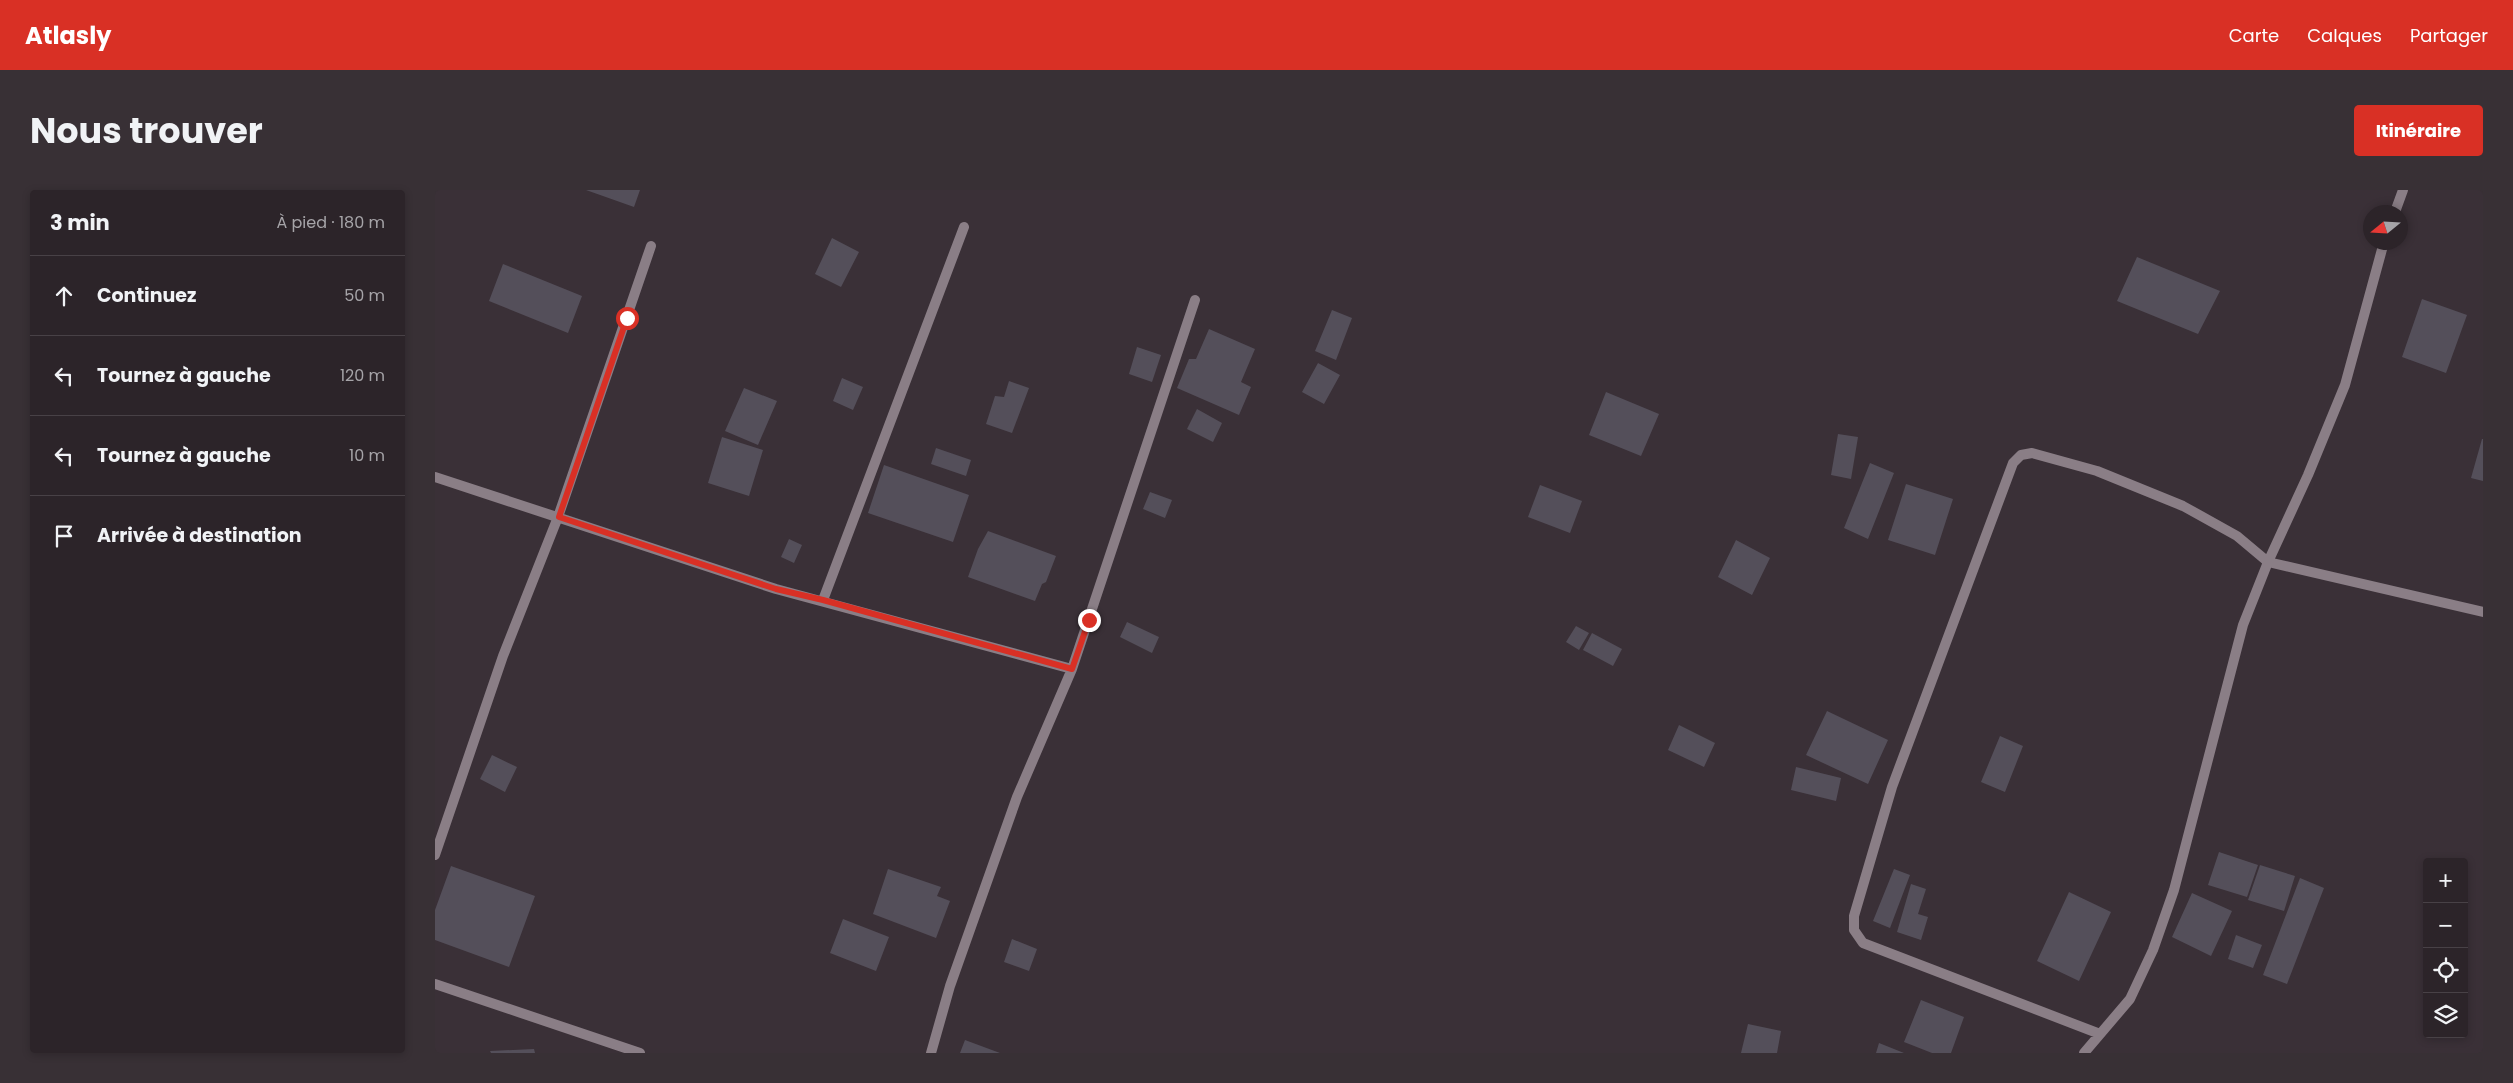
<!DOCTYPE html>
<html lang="fr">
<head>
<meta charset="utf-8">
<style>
	:root { --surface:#2c2429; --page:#383035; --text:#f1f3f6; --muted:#a6a4a8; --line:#484146; --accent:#d93025 }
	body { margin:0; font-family:Poppins,sans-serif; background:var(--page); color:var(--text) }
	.controls { position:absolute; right:15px; bottom:15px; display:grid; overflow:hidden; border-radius:5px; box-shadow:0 2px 8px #0003 }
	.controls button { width:45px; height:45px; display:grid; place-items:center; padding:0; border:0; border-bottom:1px solid var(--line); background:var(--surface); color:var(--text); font:25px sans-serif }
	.compass { position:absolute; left:1928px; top:15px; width:45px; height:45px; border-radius:50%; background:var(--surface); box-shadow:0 2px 8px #0003; rotate:252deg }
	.stop { position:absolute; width:15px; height:15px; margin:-11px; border:4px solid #d93025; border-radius:50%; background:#fff }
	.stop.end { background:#d93025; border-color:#fff; box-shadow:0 1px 5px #0008 }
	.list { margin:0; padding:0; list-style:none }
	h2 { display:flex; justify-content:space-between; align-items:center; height:65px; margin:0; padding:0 20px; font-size:21px }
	h2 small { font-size:16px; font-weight:400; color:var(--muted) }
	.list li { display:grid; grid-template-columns:32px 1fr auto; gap:15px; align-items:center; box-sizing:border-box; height:80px; padding:0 20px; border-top:1px solid var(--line) }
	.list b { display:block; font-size:19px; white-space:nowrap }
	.list em { font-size:16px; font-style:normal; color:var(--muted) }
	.icon { flex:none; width:28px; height:28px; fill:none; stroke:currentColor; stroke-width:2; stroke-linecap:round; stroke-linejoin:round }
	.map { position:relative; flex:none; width:2048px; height:863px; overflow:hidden; border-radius:5px }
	header { display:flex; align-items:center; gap:30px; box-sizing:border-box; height:70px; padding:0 25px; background:var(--accent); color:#fff }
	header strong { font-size:24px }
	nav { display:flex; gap:28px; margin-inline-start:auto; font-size:18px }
	.intro { display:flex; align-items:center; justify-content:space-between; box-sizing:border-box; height:120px; padding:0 30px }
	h1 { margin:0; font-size:35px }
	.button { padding:12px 22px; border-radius:5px; background:var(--accent); color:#fff; font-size:18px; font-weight:700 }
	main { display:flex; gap:30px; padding:0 30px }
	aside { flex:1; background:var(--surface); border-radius:5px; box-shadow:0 2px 8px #0003 }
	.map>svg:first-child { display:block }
	.building { fill:#544f5a }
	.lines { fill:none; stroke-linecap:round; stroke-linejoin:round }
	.minor { stroke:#8a7e86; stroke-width:10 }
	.route { stroke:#d93025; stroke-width:6 }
</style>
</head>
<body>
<header>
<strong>Atlasly</strong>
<nav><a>Carte</a><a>Calques</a><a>Partager</a></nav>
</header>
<div class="intro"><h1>Nous trouver</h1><a class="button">Itinéraire</a></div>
<main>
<aside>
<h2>3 min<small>À pied · 180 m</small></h2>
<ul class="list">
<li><svg class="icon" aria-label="ahead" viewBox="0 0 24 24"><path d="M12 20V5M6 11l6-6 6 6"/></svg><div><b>Continuez</b></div><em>50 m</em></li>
<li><svg class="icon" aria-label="left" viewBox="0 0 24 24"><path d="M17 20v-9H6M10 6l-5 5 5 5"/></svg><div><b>Tournez à gauche</b></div><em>120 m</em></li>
<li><svg class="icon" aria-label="left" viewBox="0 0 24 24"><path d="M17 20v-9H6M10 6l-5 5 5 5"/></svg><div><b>Tournez à gauche</b></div><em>10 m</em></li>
<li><svg class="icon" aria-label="arrive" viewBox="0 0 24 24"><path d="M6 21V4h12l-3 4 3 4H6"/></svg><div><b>Arrivée à destination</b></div></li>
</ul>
</aside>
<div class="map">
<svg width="2048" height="863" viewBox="0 0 2048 863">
	<rect width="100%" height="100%" fill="#3a3037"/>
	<path class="building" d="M151 0H205L199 17Z
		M397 48 424 62 406 97 380 84Z
		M1702 67 1785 101 1763 144 1682 111Z
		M68 74 147 106 133 143 54 111Z
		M1987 109 2032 125 2011 183 1967 167Z
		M897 120 917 128 901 170 880 161Z
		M774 139 820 159 806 192 816 197 804 225 742 198 754 169H761Z
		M702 157 726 165 717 192 694 184Z
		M883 173 905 185 889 214 867 202Z
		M407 188 428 197 418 220 398 211Z
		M574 191 594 198 577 243 551 234 560 206 569 207Z
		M309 198 342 211 323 255 290 241Z
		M1171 202 1224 224 1206 266 1154 245Z
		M762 219 787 233 778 252 752 239Z
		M1403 244 1423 247 1416 289 1396 285Z
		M287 247 328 260 314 306 273 293Z
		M2047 249H2048V291L2036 288Z
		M501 258 536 270 531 286 496 274Z
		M1435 273 1459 283 1433 349 1409 338Z
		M449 275 534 305 518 352 433 323Z
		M1471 294 1518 309 1500 365 1453 350Z
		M1105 295 1147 311 1135 343 1093 327Z
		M715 302 737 310 730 328 708 319Z
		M553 341 621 366 611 392 607 394 600 411 533 387 543 359Z
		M354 349 367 355 359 373 346 367Z
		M1301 350 1335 368 1317 405 1283 387Z
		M692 432 724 447 717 463 685 447Z
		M1141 436 1154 443 1144 460 1131 452Z
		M1157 443 1187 459 1178 476 1148 460Z
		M1392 521 1453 550 1433 594 1371 565Z
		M1244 535 1280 553 1269 577 1233 560Z
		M1565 546 1588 556 1570 602 1546 592Z
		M57 565 82 577 70 602 45 589Z
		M1361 577 1406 588 1401 611 1356 600Z
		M1784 662 1823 675 1812 707 1773 695Z
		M1825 675 1860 686 1849 721 1813 710Z
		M16 676 100 706 74 777 0 750V720Z
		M453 679 506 697 502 706 515 711 501 748 438 724Z
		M1459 679 1475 685 1455 738 1438 731Z
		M1865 688 1889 698 1852 794 1828 785Z
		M1476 694 1491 699 1483 724 1493 727 1486 750 1462 742Z
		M1634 702 1676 722 1644 791 1602 771Z
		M1757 703 1797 721 1776 766 1737 747Z
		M408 729 454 747 441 781 395 763Z
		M1801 745 1827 755 1818 778 1793 769Z
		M577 749 602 759 594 781 569 772Z
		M1486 810 1529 827 1516 863H1497L1469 852Z
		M1313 834 1346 841 1342 863H1306Z
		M530 850 565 863H525Z
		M1444 853 1469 863H1441Z
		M99 859 100 863H56L55 861Z"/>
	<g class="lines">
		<path class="minor" d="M1960 22 1968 0
			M0 287 341 399 637 479
			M388 410 529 37
			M0 665 68 466 123 327 216 56
			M0 794 205 863
			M1665 844 1428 753 1419 740V726L1457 597 1578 273 1586 265 1597 263 1662 281 1748 316 1802 346 1833 372 2048 422
			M496 863 515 796 582 607 637 479 760 110
			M1649 863 1695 809 1718 760 1739 700 1808 435 1833 372 1873 285 1910 195 1949 52"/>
	</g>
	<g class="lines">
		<path class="route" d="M192 128 124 327 341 399 388 410 637 479 654 430"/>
	</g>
</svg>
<div class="controls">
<button>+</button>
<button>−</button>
<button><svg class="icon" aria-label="locate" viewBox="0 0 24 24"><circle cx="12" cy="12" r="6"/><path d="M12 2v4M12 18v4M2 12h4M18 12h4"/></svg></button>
<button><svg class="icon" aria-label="layers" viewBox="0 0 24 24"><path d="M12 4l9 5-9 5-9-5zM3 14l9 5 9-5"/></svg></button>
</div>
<svg class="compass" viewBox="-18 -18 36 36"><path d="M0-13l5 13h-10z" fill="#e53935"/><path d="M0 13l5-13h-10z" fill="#a6a4a8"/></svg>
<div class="stop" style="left:192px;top:128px"></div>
<div class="stop end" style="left:654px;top:430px"></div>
</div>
</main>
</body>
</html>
